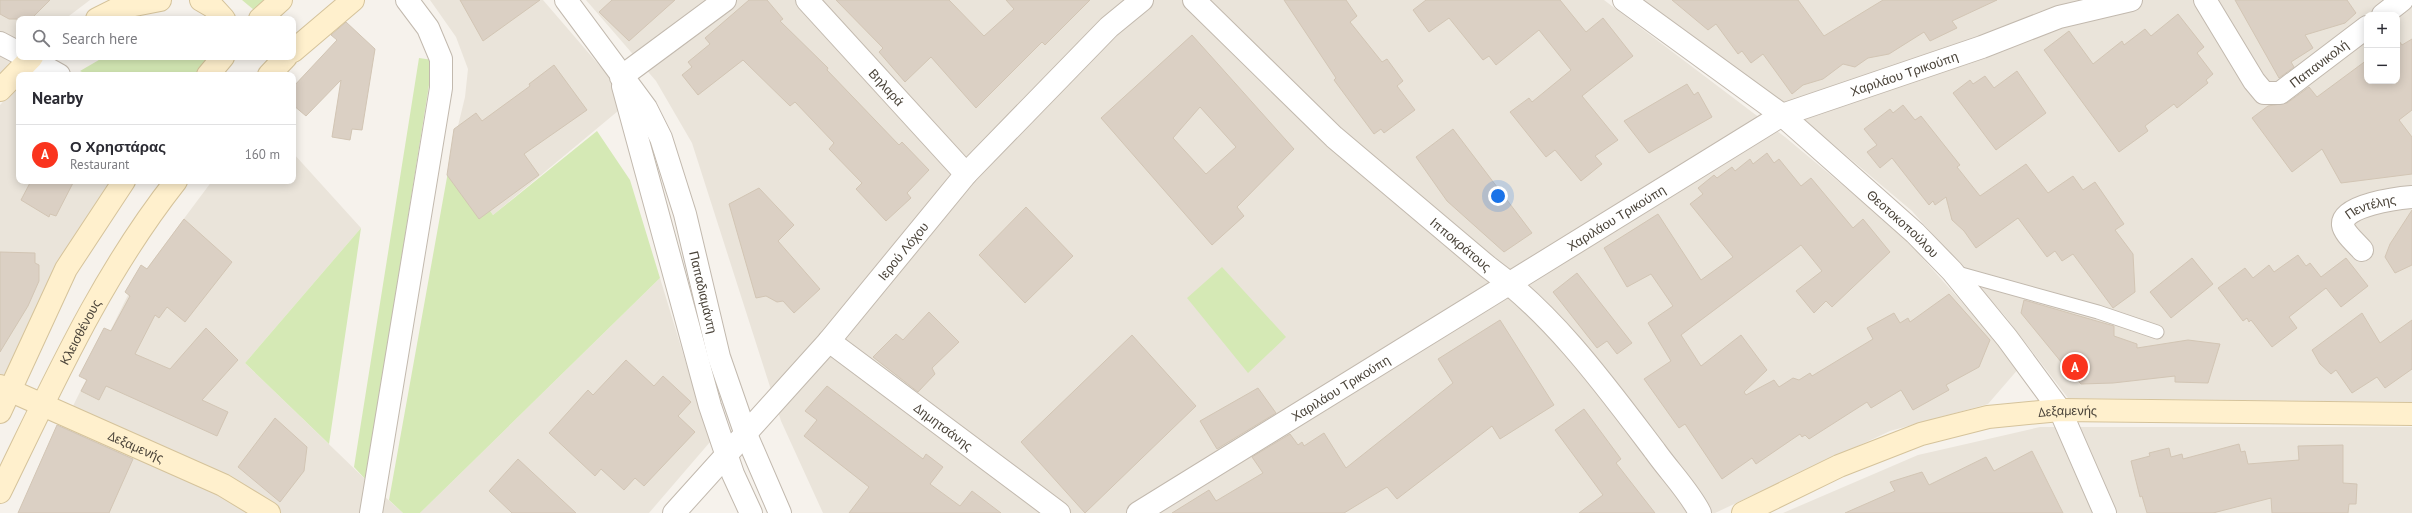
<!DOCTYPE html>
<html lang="en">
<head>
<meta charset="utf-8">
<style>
	:root { --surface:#fff; --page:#f7f7f7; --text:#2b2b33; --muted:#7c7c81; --line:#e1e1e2; --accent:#fa341e }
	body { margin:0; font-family:"PT Sans",sans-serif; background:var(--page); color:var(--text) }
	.controls { position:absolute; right:12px; top:12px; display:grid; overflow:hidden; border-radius:8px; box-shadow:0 2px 10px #0003 }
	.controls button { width:36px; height:36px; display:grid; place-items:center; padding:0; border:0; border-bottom:1px solid var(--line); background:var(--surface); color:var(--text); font:20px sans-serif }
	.you { position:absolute; left:1498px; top:196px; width:14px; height:14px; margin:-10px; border:3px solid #fff; border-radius:50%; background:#1a73e8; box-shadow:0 0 0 6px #1a73e833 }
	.badge { display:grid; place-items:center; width:26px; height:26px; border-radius:50%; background:var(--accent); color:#fff; font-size:13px; font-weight:700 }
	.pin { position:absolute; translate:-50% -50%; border:2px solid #fff; box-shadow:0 1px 4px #0006 }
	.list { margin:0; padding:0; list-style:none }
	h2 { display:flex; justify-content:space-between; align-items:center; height:52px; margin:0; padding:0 16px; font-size:17px }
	h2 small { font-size:13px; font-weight:400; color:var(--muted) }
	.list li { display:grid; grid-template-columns:26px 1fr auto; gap:12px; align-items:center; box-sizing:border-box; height:60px; padding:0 16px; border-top:1px solid var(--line) }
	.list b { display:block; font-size:15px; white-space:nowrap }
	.list p { margin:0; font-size:13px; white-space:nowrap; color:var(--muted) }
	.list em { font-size:13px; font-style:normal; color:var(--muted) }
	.icon { flex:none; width:22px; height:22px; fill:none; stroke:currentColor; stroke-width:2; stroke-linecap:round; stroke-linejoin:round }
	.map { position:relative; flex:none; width:2412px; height:513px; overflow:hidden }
	.search { position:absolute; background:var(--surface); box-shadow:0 2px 10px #0003; left:16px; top:16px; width:280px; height:44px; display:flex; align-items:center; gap:10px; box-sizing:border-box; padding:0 14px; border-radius:8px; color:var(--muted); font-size:15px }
	.panel { position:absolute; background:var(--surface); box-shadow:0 2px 10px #0003; left:16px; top:72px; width:280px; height:112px; border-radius:8px }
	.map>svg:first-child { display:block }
	.residential { fill:#eae4da; fill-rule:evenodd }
	.green { fill:#d5e9b5 }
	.building { fill:#dbd0c4; stroke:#d2c5b4; fill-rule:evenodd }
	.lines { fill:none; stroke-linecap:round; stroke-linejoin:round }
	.lane-casing { stroke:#c2b9ae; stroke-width:15 }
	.street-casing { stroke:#c2b9ae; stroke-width:24 }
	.secondary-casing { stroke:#d5c39b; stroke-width:24 }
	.lane { stroke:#fff; stroke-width:13 }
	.street { stroke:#fff; stroke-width:22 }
	.secondary { stroke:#fff0cd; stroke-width:22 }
	.labels { text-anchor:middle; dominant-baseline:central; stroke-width:4; stroke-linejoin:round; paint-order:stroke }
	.street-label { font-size:13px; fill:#4a4339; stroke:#fff }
</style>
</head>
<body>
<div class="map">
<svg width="2412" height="513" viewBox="0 0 2412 513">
	<rect width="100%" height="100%" fill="#f6f2ec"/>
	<path class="residential" d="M0 0H90L65 19H19V56L0 76Z
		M430 0H543L630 101 493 215 451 155 465 97 468 69 456 37Z
		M586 0H1604L1785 137 1899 232 2020 367 1988 404 1890 431 1715 513H823L781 421 692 143 656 81Z
		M1641 0H2412V402L2068 398 2005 316 1912 211 1809 124ZM2367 15H2397V81H2367Z
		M19 85V181H115L5 381 0 379V105Z
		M293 153 361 228 245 363 366 480 403 513H20L130 291 212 181H293Z
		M660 278 710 442 649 513H420Z
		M2040 427H2412V513H1783L1918 455Z"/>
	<path class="green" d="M242 0H265L254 10Z
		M104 57H214L198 75H88L80 71Z
		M419 58 433 60 366 480 354 467Z
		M597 131 630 180 660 278 420 513H403L389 500 451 155 493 215Z
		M361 228 329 444 245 363Z
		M1222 267 1286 337 1248 373 1187 298Z"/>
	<path class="building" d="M0 0H50L31 19H9L0 14Z
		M460 0H540L483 41Z
		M612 0H675L629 41 599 12Z
		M749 0H767L783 19 780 21 828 68 827 70 899 145 902 142 929 170 907 193 911 198 886 221 856 189 862 183 829 149 834 143 795 102 790 106 743 60 698 95 682 75 692 67 688 62 710 44 705 38Z
		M836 0H949L984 36 1014 9 1006 0H1090L1045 45 1042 42 976 108 931 57 905 82 879 52 883 48Z
		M1284 0H1346L1357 16 1350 22 1382 62 1387 59 1403 81 1397 86 1415 110 1384 133 1381 129 1374 134 1334 80 1336 78Z
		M1426 0H1560L1586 32 1603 18 1633 56 1582 96 1618 140 1595 156 1602 164 1581 181 1555 150 1546 157 1510 112 1529 98 1532 102 1571 70 1539 30 1496 65 1489 56 1483 60 1449 18 1429 32 1413 10Z
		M1672 0H1798L1824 36 1883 0H1997L1952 21 1957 28 1930 41 1924 32 1889 54 1868 58 1855 67 1843 64 1823 79 1803 85 1792 94 1763 54 1751 63 1742 51 1738 54 1716 24 1708 30Z
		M2235 0H2347L2356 13 2345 23 2305 35 2313 48 2291 62 2294 67 2279 78Z
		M2178 14 2204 47 2197 53 2213 74 2206 80 2208 83 2177 108 2174 104 2145 126 2148 131 2119 152 2044 50 2069 31 2093 64 2122 41 2124 45 2145 29 2151 36Z
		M346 22 375 49 362 130 352 129 350 140 332 137 341 80 306 116 293 105V87L337 40 331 35Z
		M1192 35 1294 149 1237 207 1244 216 1212 245 1101 118ZM1200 107 1236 147 1206 174 1173 138Z
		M2412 39V110L2399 120 2412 137V174L2341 183 2322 149 2292 172 2252 118 2268 106 2287 103 2309 87 2317 97 2367 60V81H2397V43L2399 41 2402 45Z
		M554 65 587 110 524 154 539 175 479 219 447 175 454 129 476 113 482 121 530 86 529 84Z
		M2017 71 2046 113 1996 150 1953 93 1970 80 1973 84 1985 76 1994 88Z
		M1687 84 1694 95 1698 92 1712 117 1649 153 1624 121Z
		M1903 105 1915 120 1921 116 1960 165 1957 167 1980 196 2026 164 2048 193 2073 176 2083 190 2095 182 2124 224 2115 230 2133 254 2135 292 2113 308 2073 254 2062 261 2055 251 2047 257 2018 218 1976 248 1964 231 1952 220 1946 197 1935 205 1933 201 1929 205 1892 158 1880 168 1867 152 1877 145 1864 129 1890 109 1893 113Z
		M1453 129 1532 233 1504 252 1447 201 1416 157Z
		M1767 153 1774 163 1779 159 1801 186 1811 178 1853 228 1863 219 1890 252 1832 307 1826 301 1814 313 1796 291 1822 271 1801 245 1681 335 1701 366 1741 335 1767 370 1744 392 1746 395 1774 380 1779 387 1793 378 1799 380 1810 373 1812 376 1873 339 1867 328 1894 313 1900 323 1908 318 1910 322 1949 294 1990 340 1979 367 1946 385 1949 390 1913 410 1901 390 1871 408 1867 402 1809 439 1805 435 1802 437 1800 434 1756 464 1752 458 1722 479 1685 424 1679 428 1644 379 1671 361 1648 323 1673 306 1651 274 1627 287 1604 248 1658 214 1701 280 1733 257 1690 204 1703 194 1698 188 1714 175 1717 178 1732 167 1735 171 1750 159 1753 164Z
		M31 181H74L56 216 50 214 49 217 21 200Z
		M759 188 794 225 778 241 820 289 794 313 783 301 777 302 766 296 756 298 729 204Z
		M1026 207 1073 256 1025 303 979 255Z
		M2412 210V265L2395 273 2385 257 2390 244Z
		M184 219 232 262 185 322 167 307 159 318 155 315 135 354 170 369 206 328 238 360 202 400 228 412 217 436 106 386 99 400 81 391 87 380 79 376 104 328 111 331 130 296 125 292 141 265 147 269Z
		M0 252 35 253V263L39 265V281L28 306 0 352Z
		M2298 255 2306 266 2310 263 2321 277 2346 258 2368 286 2341 307 2326 288 2289 317 2297 328 2272 347 2251 320 2249 322 2247 318 2243 321 2218 288 2245 268 2253 278 2269 265 2274 272Z
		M2192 258 2213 284 2171 318 2150 292Z
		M1577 273 1632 343 1617 354 1607 341 1597 348 1553 292Z
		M2024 300 2114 326V336L2137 344V348L2188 340 2220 344 2208 383 2175 382V376L2113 383 2081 384 2075 378H2070L2061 365 2062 363 2021 313Z
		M929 312 959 342 932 368 935 374 918 392 873 357 896 334 903 340Z
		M2362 313 2380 343 2412 320V369L2385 388 2377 377 2352 393 2336 370 2331 374 2320 364 2312 350Z
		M1500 320 1554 405 1500 439 1492 426 1397 499 1387 487 1344 513H1172L1209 490 1216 501 1263 473 1252 457 1290 434 1298 445 1302 442 1304 446 1324 433 1346 468 1453 383 1438 359Z
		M1132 335 1196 406 1085 513 1021 442Z
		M626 360 654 386 663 376 691 402 678 416 695 432 644 486 635 478 624 490 601 469 595 476 549 433 588 390 593 395Z
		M827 386 923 459 926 454 943 467 930 484 960 506 972 491 1001 513H849L869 487 804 436 817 420 805 411Z
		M1258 388 1276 413 1217 449 1200 421Z
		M1584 409 1621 459 1616 463 1655 513H1579L1603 495 1555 430Z
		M275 418 307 447 304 471 280 502 238 467Z
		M57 425 133 459 109 513H18Z
		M2239 444 2241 452 2245 451 2248 464 2299 460 2298 446 2343 445V483L2357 484 2356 504H2349L2348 513H2272L2271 498 2213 513H2147L2142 496 2140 497 2131 461 2150 456 2149 453 2169 448 2171 457 2182 454 2183 459Z
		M2032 451 2063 513H1845L1895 491 1890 482 1922 472 1929 485 1986 457 1994 471Z
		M518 459 576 513H512L489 491Z"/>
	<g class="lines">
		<g class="lane-casing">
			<path id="lane" d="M1954 272 2098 312 2157 332"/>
		</g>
		<g class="street-casing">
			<g id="street">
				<path id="s1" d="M566 0 646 108 661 138 685 214 719 357 745 432 780 513"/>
				<path id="s2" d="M807 0 966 174"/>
				<path id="s3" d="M1194 0 1334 137 1488 267C1555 316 1605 385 1655 451 1669 471 1689 491 1700 513"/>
				<path id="s4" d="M1624 0 1782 115 1915 233 1952 271 2007 338 2060 410 2105 513"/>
				<path id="s5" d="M2205 0 2254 81 2264 93H2280L2367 27"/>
				<path d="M2383 15 2402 0"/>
				<path d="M0 43 19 53"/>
				<path d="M27 57 59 75"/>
				<path d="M621 77 725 0"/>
				<path d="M623 86 710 406 733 474 751 513"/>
				<path id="s6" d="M2362 250C2356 243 2344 233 2343 225 2341 205 2399 198 2412 197"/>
				<path id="s7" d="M829 341 1059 513"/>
				<path d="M371 513 441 88V59L428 28 407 0"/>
				<path id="s8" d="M674 513 829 341 966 174 1109 27 1142 0"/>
				<path id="s9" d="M1138 513 1782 115 1982 47 2059 17 2131 0"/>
			</g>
		</g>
		<g class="secondary-casing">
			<g id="secondary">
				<path d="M201 0 213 7 224 19"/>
				<path d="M97 19 119 8 160 0"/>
				<path d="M260 19 281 0"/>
				<path d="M293 51 353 0"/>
				<path d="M208 75 223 57"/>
				<path d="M269 75 286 57"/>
				<path d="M0 90 32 57"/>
				<path id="s10" d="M0 386 223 485 269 513"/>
				<path d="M0 412 66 269 124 181"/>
				<path id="s11" d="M0 492C53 384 101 276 176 181"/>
				<path id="s12" d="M1743 513 1839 466 1921 434 1988 417 2060 410 2412 414"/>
			</g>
		</g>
		<use href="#lane" class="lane"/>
		<use href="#street" class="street"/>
		<use href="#secondary" class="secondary"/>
	</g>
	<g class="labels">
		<g class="street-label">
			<text stroke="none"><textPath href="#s5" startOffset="175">Παπανικολή</textPath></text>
			<text stroke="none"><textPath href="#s9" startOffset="886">Χαριλάου Τρικούπη</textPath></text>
			<text stroke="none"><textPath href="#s2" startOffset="118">Βηλαρά</textPath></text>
			<text stroke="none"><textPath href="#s6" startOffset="68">Πεντέλης</textPath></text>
			<text stroke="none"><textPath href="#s9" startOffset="562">Χαριλάου Τρικούπη</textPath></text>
			<text stroke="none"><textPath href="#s4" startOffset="358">Θεοτοκοπούλου</textPath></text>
			<text stroke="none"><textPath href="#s3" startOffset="362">Ιπποκράτους</textPath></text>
			<text stroke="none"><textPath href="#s8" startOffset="348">Ιερού Λόχου</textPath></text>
			<text stroke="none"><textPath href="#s1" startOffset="328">Παπαδιαμάντη</textPath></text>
			<text stroke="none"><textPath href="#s11" startOffset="179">Κλεισθένους</textPath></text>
			<text stroke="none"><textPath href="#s9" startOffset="238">Χαριλάου Τρικούπη</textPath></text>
			<text stroke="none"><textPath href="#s12" startOffset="344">Δεξαμενής</textPath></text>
			<text stroke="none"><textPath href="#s7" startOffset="143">Δημητσάνης</textPath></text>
			<text stroke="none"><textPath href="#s10" startOffset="149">Δεξαμενής</textPath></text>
		</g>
	</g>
</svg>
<div class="controls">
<button>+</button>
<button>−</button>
</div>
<div class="you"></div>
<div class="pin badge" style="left:2075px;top:367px">A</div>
<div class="search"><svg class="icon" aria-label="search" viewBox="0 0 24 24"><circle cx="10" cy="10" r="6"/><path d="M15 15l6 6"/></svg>Search here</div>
<section class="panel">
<h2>Nearby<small></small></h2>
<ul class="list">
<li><span class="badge">A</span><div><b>Ο Χρηστάρας</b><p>Restaurant</p></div><em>160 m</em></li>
</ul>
</section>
</div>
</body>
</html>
